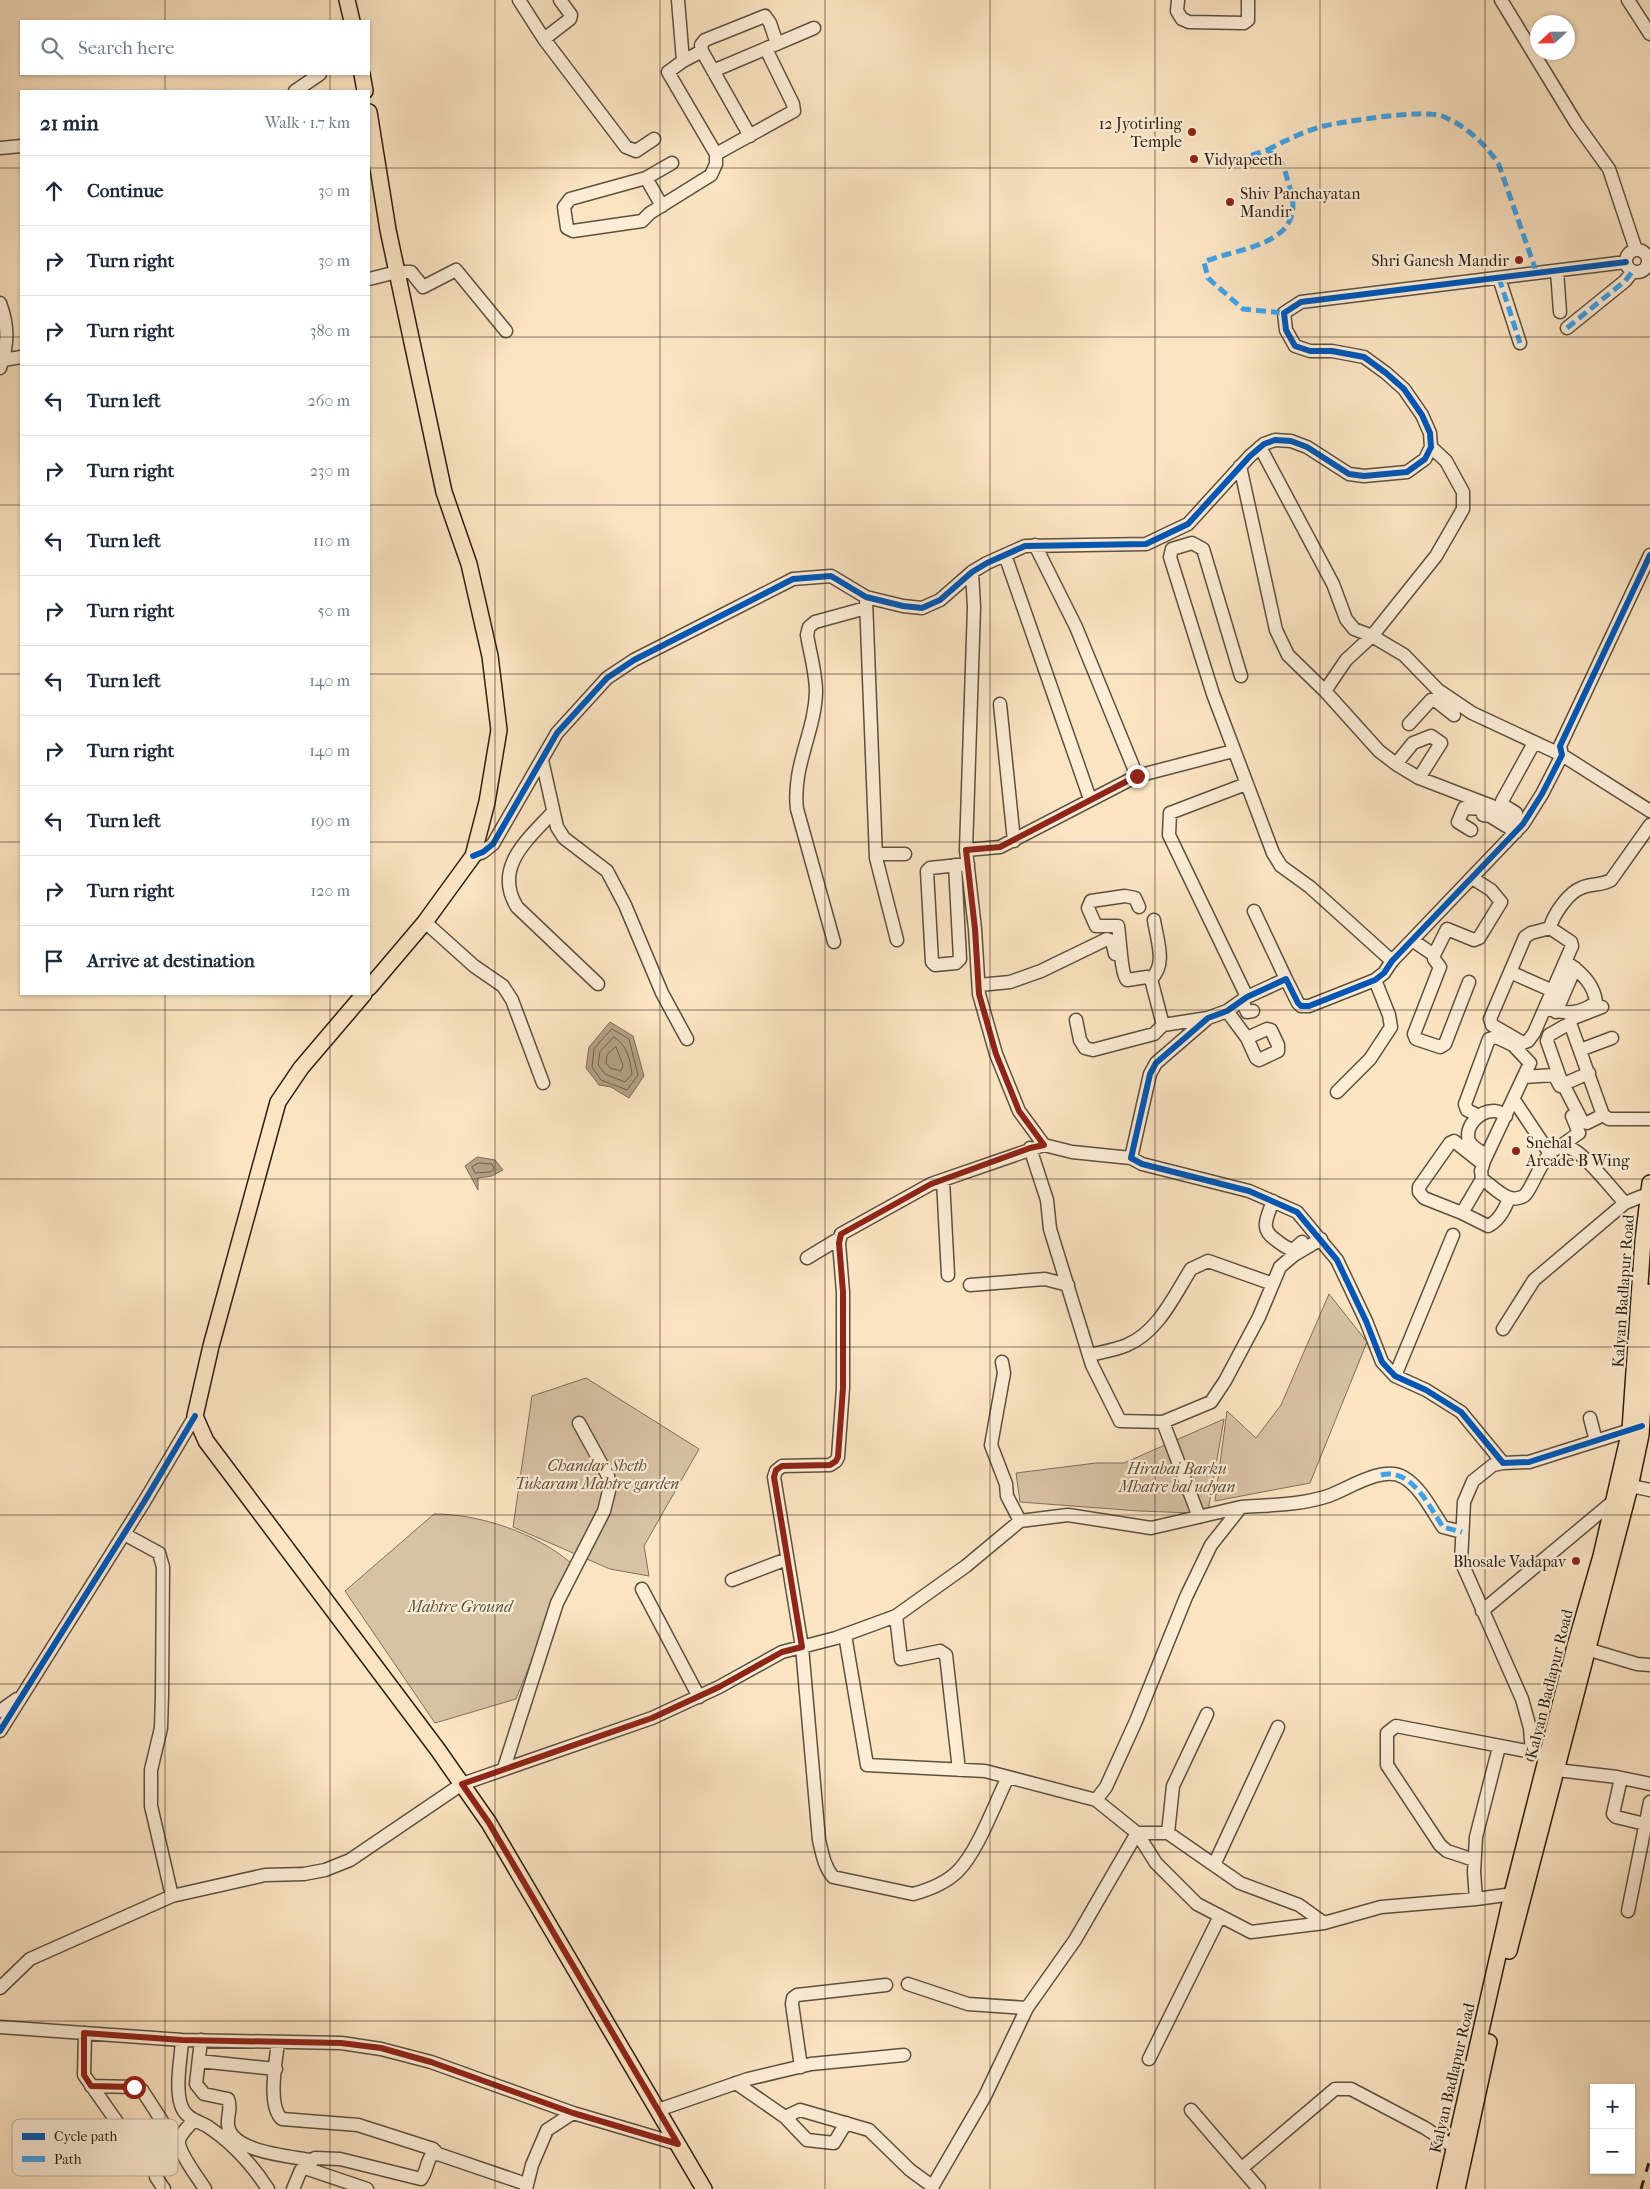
<!DOCTYPE html>
<html lang="en">
<head>
<meta charset="utf-8">
<style>
	:root { --surface:#fff; --page:#f6f6f7; --text:#1f2937; --muted:#747a83; --line:#e0e1e3 }
	body { margin:0; font-family:"IM FELL French Canon",serif; background:var(--page); color:var(--text) }
	.controls { position:absolute; right:15px; bottom:15px; display:grid; overflow:hidden; border-radius:0px; box-shadow:0 1px 4px #0004 }
	.controls button { width:45px; height:45px; display:grid; place-items:center; padding:0; border:0; border-bottom:1px solid var(--line); background:var(--surface); color:var(--text); font:25px sans-serif }
	.compass { position:absolute; left:1530px; top:15px; width:45px; height:45px; border-radius:50%; background:var(--surface); box-shadow:0 1px 4px #0004; rotate:248deg }
	.stop { position:absolute; width:15px; height:15px; margin:-11px; border:4px solid #8f2418; border-radius:50%; background:#fff }
	.stop.end { background:#8f2418; border-color:#fff; box-shadow:0 1px 5px #0008 }
	.list { margin:0; padding:0; list-style:none }
	h2 { display:flex; justify-content:space-between; align-items:center; height:65px; margin:0; padding:0 20px; font-size:21px }
	h2 small { font-size:16px; font-weight:400; color:var(--muted) }
	.list li { display:grid; grid-template-columns:32px 1fr auto; gap:15px; align-items:center; box-sizing:border-box; height:70px; padding:0 20px; border-top:1px solid var(--line) }
	.list b { display:block; font-size:19px; white-space:nowrap }
	.list em { font-size:16px; font-style:normal; color:var(--muted) }
	.icon { flex:none; width:28px; height:28px; fill:none; stroke:currentColor; stroke-width:2; stroke-linecap:round; stroke-linejoin:round }
	.map { position:relative; flex:none; width:1650px; height:2189px; overflow:hidden }
	.search { position:absolute; background:var(--surface); box-shadow:0 1px 4px #0004; left:20px; top:20px; width:350px; height:55px; display:flex; align-items:center; gap:12px; box-sizing:border-box; padding:0 18px; border-radius:0px; color:var(--muted); font-size:19px }
	.panel { position:absolute; background:var(--surface); box-shadow:0 1px 4px #0004; left:20px; top:90px; width:350px; height:905px; border-radius:0px }
	.map>svg:first-child { display:block }
	.green { fill:#d7c2a4; stroke:#80705c }
	.water { fill:#b4a186; stroke:#7d6d58 }
	.lines { fill:none; stroke-linecap:round; stroke-linejoin:round }
	.shore { stroke:#6f604c; stroke-width:1 }
	.minor-casing { stroke:#5e503f; stroke-width:15 }
	.major-casing { stroke:#2a1e13; stroke-width:18 }
	.minor { stroke:#fcedd7; stroke-width:12 }
	.major { stroke:#fbe4c2; stroke-width:15 }
	.rail { stroke:#2a1e13; stroke-width:3; stroke-dasharray:9 9; stroke-linecap:butt }
	.quiet { stroke:#3ea2ea; stroke-width:5; stroke-dasharray:10 5; stroke-linecap:butt }
	.cycleway-casing { stroke:#fcedd7; stroke-width:9 }
	.cycleway { stroke:#0057b8; stroke-width:6 }
	.route { stroke:#8f2418; stroke-width:6 }
	.grid { fill:none; stroke:#2a1e13; stroke-width:1; stroke-opacity:0.55 }
	.poi-dot { fill:#8f2418; stroke:#fcedd7; stroke-width:2 }
	.labels { text-anchor:middle; dominant-baseline:central; stroke-width:4.5; stroke-linejoin:round; paint-order:stroke }
	.poi-label { font-size:16px; fill:#2a1e13; stroke:#fcedd7; text-anchor:end }
	.street-label { font-size:16px; fill:#2a1e13; stroke:#fcedd7 }
	.park-label { font-size:16px; font-style:italic; fill:#5e4f3e; stroke:#fcedd7 }
	.key { fill:#fcedd7; stroke:#bdaf9c; stroke-width:1 }
	.key-label { font-size:14px; fill:#2a1e13 }
</style>
</head>
<body>
<div class="map">
<svg width="1650" height="2189" viewBox="0 0 1650 2189">
	<rect width="100%" height="100%" fill="#fbe4c2"/>
	<filter id="stains"><feTurbulence type="fractalNoise" baseFrequency=".004" numOctaves="4"/><feColorMatrix values="0 0 0 0 .2 0 0 0 0 .09 0 0 0 0 .02 0 0 0 .5 -.17"/></filter>
	<radialGradient id="worn" r=".72"><stop offset=".6" stop-color="#630" stop-opacity="0"/><stop offset="1" stop-color="#630" stop-opacity=".3"/></radialGradient>
	<path class="green" d="M1329 1294 1367 1342 1310 1483 1215 1501 1227 1411 1256 1438 1281 1405Z
		M586 1378 699 1449 644 1546 649 1576 610 1569 513 1527 532 1396Z
		M1224 1419 1208 1511 1193 1513 1139 1511 1020 1502 1016 1473 1096 1463H1124Z
		M434 1514C480 1514 536 1533 571 1563L516 1699 435 1723 345 1591Z"/>
	<path class="water" d="M610 1022 633 1036 644 1076 629 1098 611 1087 599 1085 586 1068 589 1047Z
		M477 1157 495 1160 503 1170 492 1176 478 1178V1190L465 1166Z"/>
	<g class="lines">
		<path class="shore" d="M612 1029 629 1039 638 1075 627 1090 601 1080 592 1067 594 1049Z
			M614 1037C627 1045 630 1059 632 1074L625 1082 605 1074 598 1065 600 1052Z
			M616 1047 623 1065 621 1071 610 1068 606 1063 607 1055Z
			M479 1163 492 1164 494 1169 490 1172 475 1173 472 1167Z"/>
		<g class="minor-casing">
			<path id="minor" d="M519 0 544 39 626 147 636 151 654 139
				M678 0 683 61 668 72 716 154 794 111 793 104 766 49
				M1178 0 1177 11 1182 19 1189 22 1244 23 1248 20V0
				M1501 0 1576 123 1609 169 1636 250
				M1628 0 1650 34
				M544 39 570 19 571 15 560 0
				M702 51 701 45 705 40 765 16 770 23 777 44
				M683 61 702 51 750 136
				M713 71 814 28
				M295 91 320 74
				M0 148 21 146
				M672 163 646 178 570 199 564 207 567 228 573 231 642 221 650 213 711 175 716 164V154
				M646 178 662 206
				M1626 261a11 11 0 1 1 22 0a11 11 0 1 1-22 0Z
				M1557 271 1560 312
				M1499 278 1520 343
				M369 279 397 272H411L423 287 456 270 506 331
				M0 303C9 327 8 345 0 368
				M1567 328 1625 281 1633 271
				M3 360 21 357
				M1260 447 1333 584 1346 619 1354 629 1372 636 1436 556 1463 509V492L1446 461 1431 447
				M1240 466 1276 630 1288 655 1325 691 1379 751 1396 764 1419 778 1492 806 1523 824
				M1035 545 1076 627 1137 776
				M1005 555 1090 799
				M972 572 974 607 966 850 975 929 979 994 996 1054 1019 1111 1044 1145 1072 1152 1131 1158
				M866 600 876 858 897 940
				M1241 676 1203 549 1192 543 1172 549 1170 557 1213 694 1273 853 1281 866 1310 887 1392 961
				M1325 691 1346 660 1372 636 1404 655 1438 690 1472 713 1562 755 1650 811
				M1000 704 1014 841
				M1409 724 1431 700H1435L1454 715
				M542 760 557 827 564 838 607 871 625 905 662 993 687 1039
				M1396 764 1413 743 1431 736 1441 743 1419 778
				M1246 784 1170 813 1169 835 1247 997
				M552 813C527 840 493 868 517 907L598 984
				M1516 813 1503 805 1502 801 1534 743
				M1483 815 1490 816 1516 832
				M1471 830 1458 822 1464 808 1485 809
				M966 850 1000 847 1137 776 1233 751
				M876 854H905
				M473 856 483 852 493 844 557 733 607 678 634 660 793 579 831 576 866 597 903 606 922 608 940 600 972 572 987 563 1025 546 1146 544 1188 524 1250 456 1264 444 1275 440 1291 441 1307 447 1349 474 1364 476 1407 472 1425 459 1431 447 1430 433 1422 415 1404 389 1386 373 1364 357 1332 351H1310L1295 346 1286 330 1284 313 1301 302 1626 262
				M955 865 960 959 956 963 935 965 932 962 927 871 930 868 968 864
				M1139 907 1135 898 1125 896 1091 901 1088 908 1096 926H1118C1120 938 1121 974 1127 980L1147 977 1151 979 1163 1025
				M1254 911 1286 979
				M425 922 474 966 503 986 512 1000 543 1083
				M1550 928 1531 933 1525 937 1490 1019 1492 1025 1523 1043 1528 1041 1534 1033 1572 946 1571 942 1550 928C1553 915 1568 893 1581 888 1591 883 1601 886 1611 880L1650 825
				M1412 940 1434 955
				M834 942 797 809C792 766 815 732 816 692 816 673 810 653 807 635L809 627 815 622 866 608
				M1510 972 1553 991
				M1151 979C1167 964 1157 941 1154 920
				M1469 982 1445 1044 1440 1047 1416 1039 1414 1034 1440 967 1434 959V955L1447 929 1474 940 1479 938 1501 902 1491 890 1472 878
				M979 985 1010 982 1041 971 1107 939 1112 941 1115 954
				M1242 1001 1247 1012 1253 1011
				M1602 1007 1571 1019 1570 1023 1603 1115 1609 1119H1650
				M1545 1008C1564 1014 1580 1015 1596 1002 1594 984 1580 971 1566 962
				M1227 1011 1247 1038 1267 1029 1271 1030 1278 1045V1051L1259 1060 1256 1058 1247 1038
				M1556 1012 1575 968
				M1076 1020 1080 1040 1085 1048 1093 1050 1154 1034 1163 1025 1208 1018
				M1570 1023 1549 1035 1547 1041 1560 1078 1582 1121 1587 1123 1603 1115
				M1580 1050 1612 1038
				M1524 1077 1554 1075 1560 1086
				M1564 1084 1589 1073
				M1337 1092 1370 1059 1391 1027 1389 1015 1375 980
				M1514 1100 1550 1154
				M1479 1116 1467 1110 1465 1104 1489 1039 1496 1037 1513 1045 1530 1063 1484 1161 1481 1171 1482 1179C1490 1184 1502 1197 1511 1198 1515 1199 1522 1198 1525 1195 1537 1183 1547 1130 1577 1152 1595 1166 1610 1187 1625 1203
				M1030 1148 1047 1200 1050 1229 1092 1365 1120 1421 1163 1422 1211 1402 1225 1381 1259 1317 1280 1267 1294 1255 1321 1239
				M1558 1148 1579 1133 1572 1116
				M1485 1154C1479 1151 1472 1147 1469 1141 1464 1126 1480 1110 1495 1111 1498 1111 1503 1114 1506 1116
				M1482 1179 1462 1213 1424 1198 1419 1192V1187L1450 1143 1454 1141 1483 1164
				M943 1180 948 1275
				M1273 1201C1267 1218 1259 1229 1276 1240 1282 1245 1286 1248 1293 1250L1302 1242
				M1462 1213 1488 1226C1499 1221 1505 1209 1509 1198
				M807 1258 840 1238
				M970 1285 1045 1279 1068 1285
				M1503 1329 1534 1280 1625 1203 1650 1193
				M1090 1355C1102 1352 1115 1350 1127 1345 1158 1332 1174 1296 1191 1269L1208 1261 1273 1284
				M1002 1362 1004 1373 991 1445 1006 1484 1007 1496 1020 1521
				M1395 1376 1453 1235
				M1590 1418 1596 1441
				M1163 1422 1199 1517
				M1637 1428 1529 1462 1503 1463 1461 1412 1426 1390 1395 1376 1382 1362 1366 1321 1337 1260 1297 1212 1249 1191 1142 1164 1131 1158 1150 1074 1156 1063 1208 1018 1227 1011 1247 997 1286 979 1298 1003 1301 1006H1309L1375 980 1384 973 1392 961 1523 824 1542 794 1562 755 1560 746 1650 555
				M1503 1463 1493 1465 1473 1481 1464 1502 1461 1561 1522 1699 1530 1728 1532 1754
				M1621 1484 1650 1490
				M1462 1532 1443 1527C1432 1511 1421 1487 1403 1477 1383 1465 1348 1489 1328 1496 1301 1505 1270 1505 1241 1507L1211 1545 1186 1597 1136 1721 1106 1787 1096 1800 1137 1833 1156 1863 1197 1904 1251 1932 1324 1923 1381 1907 1476 1899 1520 1893
				M124 1534 159 1553 163 1567 162 1694 161 1728 151 1770V1806L172 1896
				M732 1580 787 1559
				M642 1589 699 1697
				M1482 1611 1616 1499
				M896 1616 901 1659 940 1651 946 1655 959 1770
				M845 1635 867 1765 985 1771 1096 1800
				M1580 1647 1637 1664 1650 1665
				M0 1711 17 1699
				M0 1731 144 1502 195 1416
				M504 1768 557 1603 604 1511 610 1487 608 1476 579 1423
				M1548 1769 1617 1777 1650 1784
				M1008 1777C995 1803 978 1851 958 1871 947 1882 928 1890 913 1894L833 1877C824 1866 822 1853 819 1840L802 1647 774 1477 776 1471 782 1466 830 1465 836 1461 838 1457 843 1388V1292L839 1243 841 1234 931 1184 1044 1145
				M1621 1778 1613 1814 1616 1817 1645 1824
				M1168 1833 1173 1786 1207 1714
				M1474 1860 1447 1851 1440 1845 1387 1765V1733L1396 1726 1548 1755
				M1214 1865 1278 1727
				M1476 1899 1474 1872 1476 1837 1499 1747
				M1628 1911 1650 1802
				M908 1984 968 2004 1027 2008
				M0 1988 30 1959 172 1896 265 1875 304 1874 325 1870 350 1860 462 1784 652 1718 719 1687 782 1652 836 1638 896 1616 966 1566 1020 1521 1068 1515 1151 1528 1241 1507
				M0 2027 182 2040 341 2043 381 2049 431 2062 573 2113 678 2144
				M85 2033 84 2075 148 2166 156 2168V2177L164 2189
				M182 2040C181 2059 175 2086 181 2105 185 2118 196 2120 207 2126 233 2143 251 2163 268 2189
				M201 2040 196 2084 204 2094 228 2099C232 2108 227 2115 228 2125 231 2152 289 2156 310 2160
				M278 2042C276 2061 267 2106 282 2119L358 2125 433 2149 438 2154
				M1149 2059 1220 1916
				M199 2061 276 2069
				M801 2067 792 2004 793 1998 797 1995 886 1985
				M736 2083 785 2117 807 2140 834 2143 846 2123
				M91 2086 134 2087 142 2090 180 2149 155 2167
				M658 2110 748 2079 811 2064 904 2055
				M1191 2110 1259 2189
				M785 2117 800 2110 869 2130 910 2170 932 2186
				M193 2121C189 2126 181 2133 179 2140 177 2151 199 2179 205 2189
				M305 2168 315 2158 340 2159 421 2179C427 2172 426 2162 432 2155L438 2154 526 2184
				M1242 2168 1335 2089H1351L1425 2128 1454 2147
				M293 2189 301 2170 305 2168 367 2189
				M526 2189 532 2165 547 2130 573 2113
				M931 2189 985 2096 1027 2008 1075 1940 1137 1833H1168L1240 1883 1299 1905 1324 1923"/>
		</g>
		<g class="major-casing">
			<path id="major" d="M347 0 352 21
				M362 74 365 91
				M369 112 388 230 444 492 469 564 490 656 499 730 487 802 473 856 425 922 369 988
				M364 994 301 1068 278 1102 211 1346 195 1416 206 1441 438 1750 489 1823 704 2189
				M1509 1951 1630 1487 1641 1435 1650 1292
				M1445 2189 1512 1894 1575 1646 1601 1556 1630 1430 1643 1240 1650 1183
				M1457 2189 1489 2042"/>
		</g>
		<use href="#minor" class="minor"/>
		<use href="#major" class="major"/>
		<path class="rail" d="M1641 2189 1650 2159"/>
		<path class="quiet" d="M1267 150C1285 141 1304 131 1324 126 1345 121 1424 109 1442 116 1465 125 1486 144 1499 165L1537 274
			M1237 160 1267 150C1286 162 1283 167 1290 188 1308 246 1239 247 1204 262L1208 278 1243 309 1284 313
			M1499 278 1520 343
			M1567 328 1625 281 1633 271
			M1381 1475C1411 1467 1429 1506 1443 1527L1462 1532"/>
		<g class="cycleway-casing">
			<path id="cycleway" d="M473 856 483 852 493 844 557 733 607 678 634 660 793 579 831 576 866 597 903 606 922 608 940 600 972 572 987 563 1025 546 1146 544 1188 524 1250 456 1264 444 1275 440 1291 441 1307 447 1349 474 1364 476 1407 472 1425 459 1431 447 1430 433 1422 415 1404 389 1386 373 1364 357 1332 351H1310L1295 346 1286 330 1284 313 1301 302 1626 262
				M1642 1426 1529 1462 1503 1463 1461 1412 1426 1390 1395 1376 1382 1362 1366 1321 1337 1260 1297 1212 1249 1191 1142 1164 1131 1158 1150 1074 1156 1063 1208 1018 1227 1011 1247 997 1286 979 1298 1003 1301 1006H1309L1375 980 1384 973 1392 961 1523 824 1542 794 1562 755 1560 746 1650 555
				M0 1731 144 1502 195 1416"/>
		</g>
		<use href="#cycleway" class="cycleway"/>
	</g>
	<g class="lines">
		<path class="route" d="M134 2087 91 2086 84 2075V2033L182 2040 341 2043 381 2048 431 2062 573 2113 678 2144 489 1823 462 1784 652 1718 719 1687 782 1652 802 1647 774 1477 776 1470 782 1466 830 1465 836 1461 838 1457 843 1388V1292L839 1243 841 1234 931 1184 1030 1148 1044 1145 1019 1111 996 1054 979 994 975 929 966 850 1000 847 1137 776"/>
	</g>
	<path class="grid" d="M165 0V21M330 0V21M495 0V2189M660 0V2189M825 0V2189M990 0V2189M1155 0V2189M1320 0V2189M1485 0V2189M165 74V91M330 74V91M0 168H21M369 168H1650M0 337H21M369 337H1650M0 505H21M369 505H1650M0 674H21M369 674H1650M0 842H21M369 842H1650M165 994V2189M330 994V2189M0 1010H1650M0 1179H1650M0 1347H1650M0 1515H1650M0 1684H1650M0 1852H1650M0 2021H1650"/>
	<g class="poi-dot">
		<circle cx="1192" cy="132" r="5"/>
		<circle cx="1194" cy="159" r="5"/>
		<circle cx="1230" cy="202" r="5"/>
		<circle cx="1519" cy="260" r="5"/>
		<circle cx="1516" cy="1151" r="5"/>
		<circle cx="1576" cy="1561" r="5"/>
	</g>
	<g class="labels">
		<g class="poi-label">
			<text x="1182" y="123">12 Jyotirling<tspan x="1182" dy="18">Temple</tspan></text>
			<text x="1204" y="159" text-anchor="start">Vidyapeeth</text>
			<text x="1240" y="193" text-anchor="start">Shiv Panchayatan<tspan x="1240" dy="18">Mandir</tspan></text>
			<text x="1509" y="260">Shri Ganesh Mandir</text>
			<text x="1526" y="1142" text-anchor="start">Snehal<tspan x="1526" dy="18">Arcade B Wing</tspan></text>
			<text x="1566" y="1561">Bhosale Vadapav</text>
		</g>
		<g class="street-label">
			<text transform="translate(1623 1291) rotate(-86)">Kalyan Badlapur Road</text>
			<text transform="translate(1549 1684) rotate(-76)">Kalyan Badlapur Road</text>
			<text transform="translate(1452 2078) rotate(-77)">Kalyan Badlapur Road</text>
		</g>
		<g class="park-label">
			<text x="597" y="1465">Chandar Sheth<tspan x="597" dy="18">Tukaram Mahtre garden</tspan></text>
			<text x="1177" y="1468">Hirabai Barku<tspan x="1177" dy="18">Mhatre bal udyan</tspan></text>
			<text x="460" y="1606">Mahtre Ground</text>
		</g>
	</g>
	<rect x="12" y="2119" width="166" height="57" rx="8" class="key"/>
	<rect x="22" y="2133" width="23" height="7" fill="#0057b8"/>
	<rect x="22" y="2156" width="23" height="6" fill="#3ea2ea"/>
	<g class="key-label">
		<text x="54" y="2141">Cycle path</text>
		<text x="54" y="2164">Path</text>
	</g>
	<rect width="100%" height="100%" filter="url(#stains)"/>
	<rect width="100%" height="100%" fill="url(#worn)"/>
</svg>
<div class="controls">
<button>+</button>
<button>−</button>
</div>
<svg class="compass" viewBox="-18 -18 36 36"><path d="M0-13l5 13h-10z" fill="#e53935"/><path d="M0 13l5-13h-10z" fill="#747a83"/></svg>
<div class="stop" style="left:134px;top:2087px"></div>
<div class="stop end" style="left:1137px;top:776px"></div>
<div class="search"><svg class="icon" aria-label="search" viewBox="0 0 24 24"><circle cx="10" cy="10" r="6"/><path d="M15 15l6 6"/></svg>Search here</div>
<section class="panel">
<h2>21 min<small>Walk · 1.7 km</small></h2>
<ul class="list">
<li><svg class="icon" aria-label="ahead" viewBox="0 0 24 24"><path d="M12 20V5M6 11l6-6 6 6"/></svg><div><b>Continue</b></div><em>30 m</em></li>
<li><svg class="icon" aria-label="right" viewBox="0 0 24 24"><path d="M7 20v-9h11M14 6l5 5-5 5"/></svg><div><b>Turn right</b></div><em>30 m</em></li>
<li><svg class="icon" aria-label="right" viewBox="0 0 24 24"><path d="M7 20v-9h11M14 6l5 5-5 5"/></svg><div><b>Turn right</b></div><em>380 m</em></li>
<li><svg class="icon" aria-label="left" viewBox="0 0 24 24"><path d="M17 20v-9H6M10 6l-5 5 5 5"/></svg><div><b>Turn left</b></div><em>260 m</em></li>
<li><svg class="icon" aria-label="right" viewBox="0 0 24 24"><path d="M7 20v-9h11M14 6l5 5-5 5"/></svg><div><b>Turn right</b></div><em>230 m</em></li>
<li><svg class="icon" aria-label="left" viewBox="0 0 24 24"><path d="M17 20v-9H6M10 6l-5 5 5 5"/></svg><div><b>Turn left</b></div><em>110 m</em></li>
<li><svg class="icon" aria-label="right" viewBox="0 0 24 24"><path d="M7 20v-9h11M14 6l5 5-5 5"/></svg><div><b>Turn right</b></div><em>50 m</em></li>
<li><svg class="icon" aria-label="left" viewBox="0 0 24 24"><path d="M17 20v-9H6M10 6l-5 5 5 5"/></svg><div><b>Turn left</b></div><em>140 m</em></li>
<li><svg class="icon" aria-label="right" viewBox="0 0 24 24"><path d="M7 20v-9h11M14 6l5 5-5 5"/></svg><div><b>Turn right</b></div><em>140 m</em></li>
<li><svg class="icon" aria-label="left" viewBox="0 0 24 24"><path d="M17 20v-9H6M10 6l-5 5 5 5"/></svg><div><b>Turn left</b></div><em>190 m</em></li>
<li><svg class="icon" aria-label="right" viewBox="0 0 24 24"><path d="M7 20v-9h11M14 6l5 5-5 5"/></svg><div><b>Turn right</b></div><em>120 m</em></li>
<li><svg class="icon" aria-label="arrive" viewBox="0 0 24 24"><path d="M6 21V4h12l-3 4 3 4H6"/></svg><div><b>Arrive at destination</b></div></li>
</ul>
</section>
</div>
</body>
</html>
